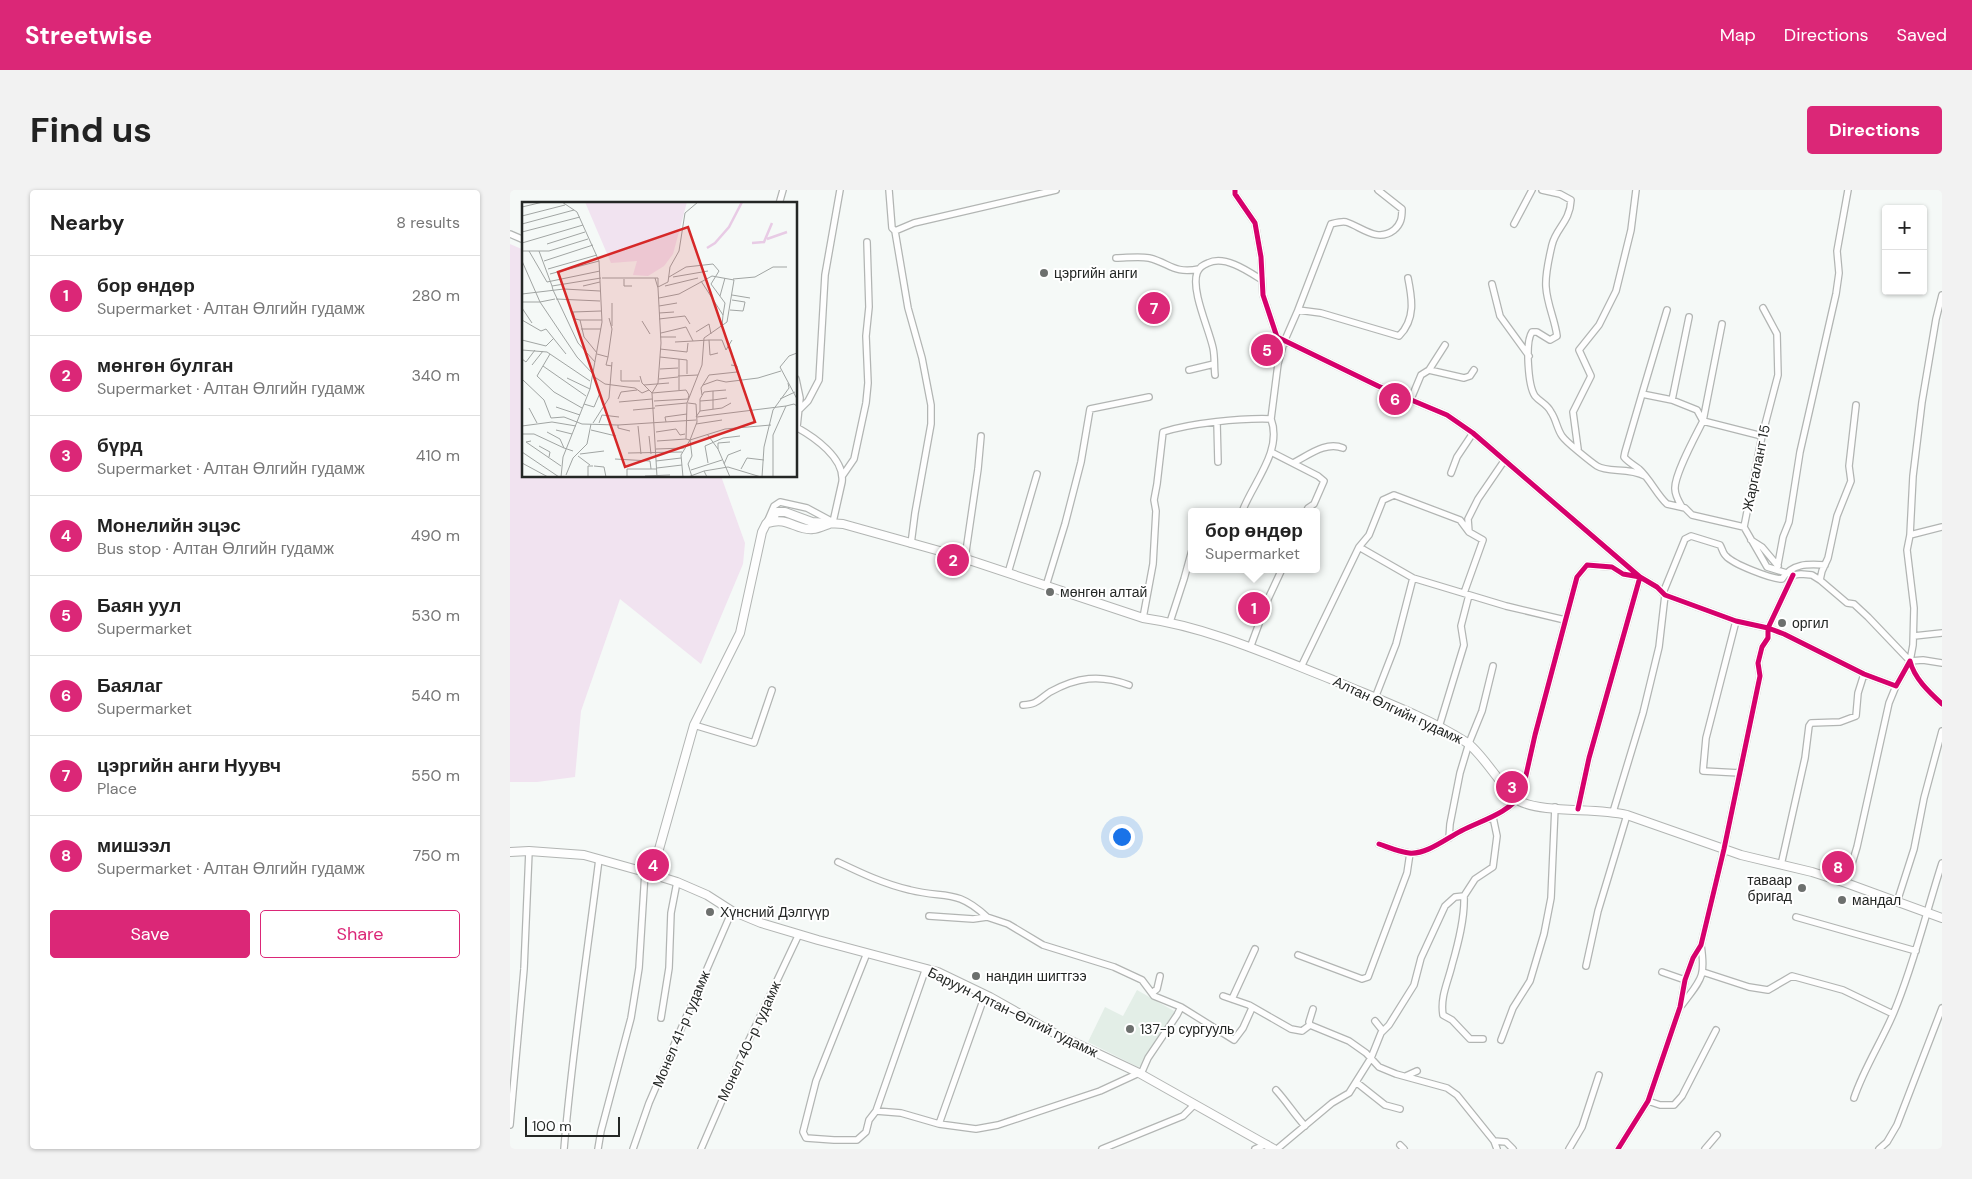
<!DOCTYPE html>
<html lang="en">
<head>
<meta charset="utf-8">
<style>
	:root { --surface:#fff; --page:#f2f2f2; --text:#222; --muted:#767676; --line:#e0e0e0; --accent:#db2777 }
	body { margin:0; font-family:"DM Sans",sans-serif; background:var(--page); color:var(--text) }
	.controls { position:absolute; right:15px; top:15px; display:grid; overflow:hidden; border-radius:5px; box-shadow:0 1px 4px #0004 }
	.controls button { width:45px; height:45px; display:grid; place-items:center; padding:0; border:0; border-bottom:1px solid var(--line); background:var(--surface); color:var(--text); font:25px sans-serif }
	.scale { position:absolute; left:15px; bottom:12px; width:95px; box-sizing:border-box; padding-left:5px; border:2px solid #242725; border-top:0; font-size:14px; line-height:18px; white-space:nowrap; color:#242725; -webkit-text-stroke:4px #fff; paint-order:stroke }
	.you { position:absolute; left:611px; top:646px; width:18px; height:18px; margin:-12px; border:4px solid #fff; border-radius:50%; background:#1a73e8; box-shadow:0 0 0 8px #1a73e833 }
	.badge { display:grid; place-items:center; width:32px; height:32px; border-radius:50%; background:var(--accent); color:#fff; font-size:16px; font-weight:700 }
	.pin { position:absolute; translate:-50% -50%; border:2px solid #fff; box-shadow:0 1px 5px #0006 }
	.popup { position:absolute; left:678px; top:318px; width:132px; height:65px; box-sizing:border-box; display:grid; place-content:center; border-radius:5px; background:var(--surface); filter:drop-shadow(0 1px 4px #0005); font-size:16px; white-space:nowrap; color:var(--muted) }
	.popup b { font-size:19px; color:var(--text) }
	.popup::after { content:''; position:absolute; left:50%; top:100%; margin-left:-10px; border:10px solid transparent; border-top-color:var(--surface) }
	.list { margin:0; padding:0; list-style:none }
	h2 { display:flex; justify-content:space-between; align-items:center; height:65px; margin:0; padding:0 20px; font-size:21px }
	h2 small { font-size:16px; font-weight:400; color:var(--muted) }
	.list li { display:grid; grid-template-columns:32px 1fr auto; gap:15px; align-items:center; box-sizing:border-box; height:80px; padding:0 20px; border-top:1px solid var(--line) }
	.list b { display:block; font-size:19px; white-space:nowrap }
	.list p { margin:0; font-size:16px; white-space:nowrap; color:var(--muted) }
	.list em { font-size:16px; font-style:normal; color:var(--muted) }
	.actions { display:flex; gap:10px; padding:15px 20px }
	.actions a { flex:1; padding:11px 0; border:1px solid var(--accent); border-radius:5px; text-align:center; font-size:18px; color:var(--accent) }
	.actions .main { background:var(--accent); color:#fff }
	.map { position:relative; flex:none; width:1432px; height:959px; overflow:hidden; border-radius:5px }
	header { display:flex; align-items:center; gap:30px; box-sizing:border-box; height:70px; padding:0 25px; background:var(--accent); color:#fff }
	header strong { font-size:24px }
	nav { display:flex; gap:28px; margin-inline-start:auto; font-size:18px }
	.intro { display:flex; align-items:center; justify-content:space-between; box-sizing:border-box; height:120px; padding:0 30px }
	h1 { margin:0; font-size:35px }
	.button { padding:12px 22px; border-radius:5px; background:var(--accent); color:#fff; font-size:18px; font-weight:700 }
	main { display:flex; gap:30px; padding:0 30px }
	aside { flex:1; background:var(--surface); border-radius:5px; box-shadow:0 1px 4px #0004 }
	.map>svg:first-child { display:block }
	.built { fill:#e3eee7 }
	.green { fill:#f1e3f0 }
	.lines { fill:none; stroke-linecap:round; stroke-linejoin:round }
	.street-casing { stroke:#b2b5b3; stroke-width:8 }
	.secondary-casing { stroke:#b2b5b3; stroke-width:10 }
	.street { stroke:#fefefe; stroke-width:5.5 }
	.secondary { stroke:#fefefe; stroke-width:8 }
	.cycleway-casing { stroke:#fff; stroke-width:8 }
	.cycleway { stroke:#d6006c; stroke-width:5 }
	.poi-dot { fill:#6d706e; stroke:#fff; stroke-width:2 }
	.labels { text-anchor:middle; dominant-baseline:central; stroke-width:4; stroke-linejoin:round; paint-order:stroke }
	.poi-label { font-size:14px; fill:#242725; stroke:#fff; text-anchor:start }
	.street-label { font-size:14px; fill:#242725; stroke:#fff }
	.inset-river { fill:none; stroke:#e8cbe5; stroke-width:2.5 }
	.inset-road { fill:none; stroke:#a1a5a3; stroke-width:1 }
	.view { fill:#d62828; fill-opacity:0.15; stroke:#d62828; stroke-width:2.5 }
	.inset-edge { fill:none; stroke:#242725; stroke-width:2.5 }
</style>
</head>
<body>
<header>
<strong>Streetwise</strong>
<nav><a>Map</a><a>Directions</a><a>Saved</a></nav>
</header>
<div class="intro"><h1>Find us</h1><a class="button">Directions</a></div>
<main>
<aside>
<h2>Nearby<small>8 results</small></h2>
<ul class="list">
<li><span class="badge">1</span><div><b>бор өндөр</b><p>Supermarket · Алтан Өлгийн гудамж</p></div><em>280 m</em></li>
<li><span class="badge">2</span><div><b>мөнгөн булган</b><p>Supermarket · Алтан Өлгийн гудамж</p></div><em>340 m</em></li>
<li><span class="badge">3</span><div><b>бүрд</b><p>Supermarket · Алтан Өлгийн гудамж</p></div><em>410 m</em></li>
<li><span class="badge">4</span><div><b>Монелийн эцэс</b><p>Bus stop · Алтан Өлгийн гудамж</p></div><em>490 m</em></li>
<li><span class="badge">5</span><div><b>Баян уул</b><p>Supermarket</p></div><em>530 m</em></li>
<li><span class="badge">6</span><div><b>Баялаг</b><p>Supermarket</p></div><em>540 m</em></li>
<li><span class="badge">7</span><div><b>цэргийн анги Нуувч</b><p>Place</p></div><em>550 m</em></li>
<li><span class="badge">8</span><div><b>мишээл</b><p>Supermarket · Алтан Өлгийн гудамж</p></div><em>750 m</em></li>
</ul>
<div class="actions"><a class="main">Save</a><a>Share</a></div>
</aside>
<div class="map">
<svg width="1432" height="959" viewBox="0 0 1432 959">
	<rect width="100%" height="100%" fill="#f5f9f7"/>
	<path class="built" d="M627 800 664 821V827L631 876 628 877 578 852 595 817 613 826Z"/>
	<path class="green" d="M0 54 14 60V286H211L235 353 233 374 191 474 110 409 71 521 65 587 27 592H0Z"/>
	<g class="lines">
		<g class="street-casing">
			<path id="street" d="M379 0 382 38 385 41 398 118 412 168 421 215V234L405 323 401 354
				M725 0V4L745 33 751 67 753 105 767 147 868 196 937 225 963 243 1130 387 1147 397 1155 405 1226 431 1258 438 1274 444 1354 484 1386 496 1400 471C1404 488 1419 502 1432 514
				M1032 0 1050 4 1061 10C1060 32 1046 38 1042 55 1039 68 1035 84 1036 97 1037 114 1045 130 1047 146L1040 150 1027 142H1022C1015 152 1018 196 1025 206 1030 212 1037 214 1041 222 1046 229 1047 239 1052 246 1056 252 1081 272 1087 276 1098 283 1119 277 1135 286
				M269 14 273 0
				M1004 34 1022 0
				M385 41 404 33 546 0
				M0 44 14 50
				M606 68C616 68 629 66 639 68 660 73 663 84 689 79
				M982 94 990 126 1019 166
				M1253 118 1267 144 1268 185 1252 246 1234 337 1257 377 1283 385 1291 384 1302 385 1310 390 1337 413 1344 414 1358 427 1400 471
				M788 120 821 34C825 33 832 31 836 32 852 37 867 53 884 40 891 34 892 28 892 19L868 0
				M1157 120 1132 204 1162 210 1187 220 1193 231C1186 245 1164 285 1165 299 1165 305 1169 312 1172 317
				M1212 134 1193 231 1252 246
				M679 180 704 174
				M919 180 954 188 960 186 964 180
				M705 185C704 177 705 167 703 158 699 139 681 101 687 83 689 77 693 75 698 73 715 65 738 81 752 90
				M286 189 290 208 287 237
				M1132 204 1115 262 1114 267C1118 272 1124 275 1129 279 1140 289 1147 305 1157 314L1175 318 1182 325 1234 337
				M901 209 911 185 919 180 935 155
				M1162 210 1179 127
				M288 221 298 211 309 190 315 85 330 0
				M761 229 768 174 774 152 788 120 811 123 889 146C906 129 902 108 898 88
				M707 233 708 272
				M1068 259 1063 222 1081 186 1069 160 1089 135 1106 101 1121 40 1126 0
				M761 262 808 286 814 291 804 314 798 318 796 322
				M783 273C799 265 816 251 833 258
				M941 283 947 267 963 243
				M333 285 344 269 356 213 358 193 356 146 359 117 357 52
				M258 330 264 316 270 312 297 318 323 332 332 292C335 268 304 247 286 237
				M1400 345 1432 337
				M1241 350 1252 357 1268 376
				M849 357 903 388 996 416 1055 430
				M455 368 468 279 471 246
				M1268 374 1273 347 1279 332 1290 262 1326 104 1329 83 1327 61 1338 0
				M498 383 527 284
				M1310 390 1312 381 1318 368 1327 326 1341 291 1339 276 1346 215
				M536 396 555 334 571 272 580 219 639 207
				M954 403 973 350 959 342 958 329 968 309 994 271
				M1153 403 1175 349 1181 346 1210 355C1212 358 1213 364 1216 366 1223 374 1261 389 1272 389 1282 373 1298 374 1315 375
				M633 428 643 374 646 321 644 310 647 294 653 242C681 233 731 228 761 229 773 261 742 294 732 322
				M1226 431 1196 548 1193 581 1230 583
				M660 432 674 389 682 360
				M1404 446 1432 443
				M740 458 758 409 772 379
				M1400 471 1403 455 1404 418 1397 360 1400 345 1403 286 1412 212 1426 129 1432 105
				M1400 471 1413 470 1432 473
				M791 477 849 357 859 345 873 310 884 305 950 330 959 342
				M865 508 886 454 903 388
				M513 515C528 514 528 510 540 502 567 487 590 484 619 495
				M184 535 244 553 262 500
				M929 537 954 455 951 436 959 405
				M1103 622 1133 523 1149 457 1155 405
				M939 648 940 634 950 583 959 553 972 521 983 476
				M869 654C878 657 889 662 899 663 916 665 937 648 951 641 972 630 998 624 1012 603L1025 545 1067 387 1077 375 1102 377 1113 384 1130 387 1079 568 1068 619
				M328 672C351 683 374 694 400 700 435 709 446 698 477 727
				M1271 675 1295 568 1299 536 1301 533 1330 532 1346 526 1348 503 1354 484
				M1336 693 1347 657 1379 513 1386 496
				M954 706C955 728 948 754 942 775 938 792 930 807 933 825L942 830 960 849H973
				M1387 712 1404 659 1414 608 1432 541
				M419 726 463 729 477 727 498 734 533 755 604 777 632 790 644 806 671 817
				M1286 727 1406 761
				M357 763 306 891 293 942 296 948 324 950H347L356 942 359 930 366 921 391 923 429 934 466 939 488 935 590 901 629 883
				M788 765 852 789 858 787 897 683 900 663
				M1076 776 1088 721 1117 625
				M1152 782 1175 790
				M1193 782 1239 797 1258 800 1282 786 1333 800 1383 824
				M642 803 647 799 650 786
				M713 806 739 815 781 839 792 841 800 835 839 851 856 863 869 877 886 884 937 898 947 905 984 951 987 959
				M722 809 745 759
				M1172 815C1191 789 1196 788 1191 755
				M151 828 159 778 161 723 167 692
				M865 831 873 841
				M800 835 799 832 803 819
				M991 850 1003 818 1020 791 1034 744 1041 708 1045 617
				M631 884 638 868 667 825 671 817 724 850 733 838 742 818
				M896 886 907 881
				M846 892 875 915 890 919
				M766 900C777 912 784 924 795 936
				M1344 908C1354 878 1372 851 1384 822 1404 774 1416 723 1432 673
				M1138 911 1150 915H1164L1172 906 1206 840
				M366 921 416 778
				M429 934 475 805
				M0 935 14 779 19 661
				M984 951 996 952 1003 959
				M890 955 894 959
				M54 959C62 862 77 766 89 669
				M88 959 91 941 121 828 129 778 135 682
				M123 959 139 913 222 721
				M191 959 230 869 289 744
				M592 959 673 926 685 914
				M745 959 757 954
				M767 959 822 913 839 903 861 868 871 843 879 835 904 795 911 768 935 716 945 707 954 706 965 689 983 677 987 646 983 627
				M1059 959 1072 937 1089 885
				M1108 959 1138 911 1170 817 1175 790 1183 768 1191 755 1214 659 1250 486 1248 473 1252 457 1258 448V438L1283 385
				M1195 959 1207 945
				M1369 959 1377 952 1387 935 1432 818"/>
		</g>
		<g class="secondary-casing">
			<path id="secondary" d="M258 333C278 326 286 341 303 339 308 339 314 336 319 334
				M0 662 19 661 74 665 135 682 167 692 197 705 222 721 251 733 308 750 428 782 480 807 540 841 629 883 764 959
				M142 684 184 535 230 443 252 342 256 334 267 322H275L302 332 333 334 444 365 633 428C698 437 762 466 823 490 867 509 915 526 956 552 969 560 986 588 998 600 1001 604 1005 609 1009 611 1036 624 1085 617 1117 625L1231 665 1302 682 1336 693 1432 728"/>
		</g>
		<use href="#street" class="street"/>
		<use href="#secondary" class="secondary"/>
		<g class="cycleway-casing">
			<path id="cycleway" d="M725 0V4L745 33 751 67 753 105 767 147 868 196 937 225 963 243 1130 387 1147 397 1155 405 1226 431 1258 438 1274 444 1354 484 1386 496 1400 471C1404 488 1419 502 1432 514
				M869 654C878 657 889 662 899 663 916 665 937 648 951 641 972 630 998 624 1012 603L1025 545 1067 387 1077 375 1102 377 1113 384 1130 387 1079 568 1068 619
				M1108 959 1138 911 1170 817 1175 790 1183 768 1191 755 1214 659 1250 486 1248 473 1252 457 1258 448V438L1283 385"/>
		</g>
		<use href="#cycleway" class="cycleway"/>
	</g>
	<g class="poi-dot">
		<circle cx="534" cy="83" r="5"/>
		<circle cx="540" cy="402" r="5"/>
		<circle cx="1272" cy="433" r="5"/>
		<circle cx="1292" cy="698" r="5"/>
		<circle cx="1332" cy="710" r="5"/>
		<circle cx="200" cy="722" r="5"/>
		<circle cx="466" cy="786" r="5"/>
		<circle cx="620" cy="839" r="5"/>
	</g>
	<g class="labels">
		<g class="poi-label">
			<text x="544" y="83">цэргийн анги</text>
			<text x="550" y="402">мөнгөн алтай</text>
			<text x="1282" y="433">оргил</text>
			<text x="1282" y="690" text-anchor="end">таваар<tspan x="1282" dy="16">бригад</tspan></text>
			<text x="1342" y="710">мандал</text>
			<text x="210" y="722">Хүнсний Дэлгүүр</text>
			<text x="476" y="786">нандин шигтгээ</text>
			<text x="630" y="839">137-р сургууль</text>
		</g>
		<g class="street-label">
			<text transform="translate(1246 278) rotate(-78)">Жаргалант 15</text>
			<text transform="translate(888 520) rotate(25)">Алтан Өлгийн гудамж</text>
			<text transform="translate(503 822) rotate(26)">Баруун Алтан-Өлгий гудамж</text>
			<text transform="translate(171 839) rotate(-67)">Монел 41-р гудамж</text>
			<text transform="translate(239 851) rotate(-65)">Монел 40-р гудамж</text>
		</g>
	</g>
	<g transform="translate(12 12)">
		<rect width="275" height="275" fill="#f5f9f7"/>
		<path d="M63 0H165L151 52 142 64 126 74 111 73 115 59 89 61Z" fill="#f1e3f0"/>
		<path class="inset-river" d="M245 37 265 30M230 41 242 40 250 21M185 46 193 41 207 25 220 0"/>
		<path class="inset-road" d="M0 5 21 0M0 14 43 3M0 22 52 8M0 30 58 15M0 41 61 23M25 42 63 30M0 49H27L66 37M7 49 25 80 78 69M17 49 30 84M0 59 18 100 33 97M22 59 71 43M26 67 75 53M28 72 77 59M147 75 164 65 191 62 197 69 189 82 203 101 201 113M151 75 186 69M80 76H133M133 76H136V85L146 80 148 65 157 49 163 11 176 0M133 76 136 86 139 141 136 181 130 191 135 275M102 77V84H110M211 77 233 75 251 65H265M179 79 201 113 200 124M61 84 78 80M143 84 176 76M31 88 56 141 73 160M31 88 30 84 79 76M0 92 42 87 78 89M210 93 228 96M198 94 203 76M137 96 157 92 190 74 212 78 205 120 182 136 180 163 165 201 164 237 168 238 159 253 161 275M34 97 78 99M0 100H18L55 155 71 172M137 104 155 101M0 106 10 121M208 108 221 109 222 105 223 100 210 98M137 111 152 110M137 117 163 114 168 122M0 118 19 129 24 127 44 152M58 118H80M120 119 128 132M90 124V101M59 127H79M174 130 187 122 189 132M139 131 164 125 171 139 153 140M138 135H154M0 138 24 144 32 136M187 138H200L204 148 210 138M171 139 187 138 188 153 196 151M138 147 165 150 166 141M0 148 25 150 68 179M75 151 62 135 58 118 53 117 51 110 79 109M275 151 267 154 258 165 275 197M28 152 15 174 32 190 60 206M75 152 86 155 84 163 90 164M86 155 90 127 87 116M138 155 165 158V172M0 157 4 160 13 148M10 163 21 149M21 164 64 194M138 167 156 166M99 168V179H118M71 174 83 182 113 186 120 191 127 188M118 174 120 181 130 191 164 188 167 193 166 197 132 199M156 174 176 173M45 176 68 187M137 177 156 175M1 178 22 198 29 216M122 183 147 181M181 183 195 178 204 180 236 176 259 169M157 188V157M180 193 179 186 187 173 215 170V164L209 163M96 197 99 190 115 188M258 197 273 190M178 199 191 198V189L204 188M97 200 130 197M166 201 174 202 175 220 168 238 170 254 166 262 170 275M62 202 72 205 78 191M133 204 165 201M34 205 58 213M7 206 15 221M191 207V198L205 196M111 208 133 206M178 209V197L182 190 191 189M174 215 178 209 200 206 209 201M175 215 264 204M29 216 42 215 60 222 96 223 174 218M144 220 143 215 165 212M71 221 87 196 90 160M77 221 80 213 97 215M174 222 200 218M96 223V226L108 229M0 224 30 220 54 224M116 224 119 252M34 228 50 232M69 228 94 234M25 230 38 237 42 246 51 249M134 230 154 227 158 233 163 232M0 232H12L42 246M185 232 196 247 208 275M127 234 129 252M168 238 203 227 249 223M9 239 4 240 39 264M135 239 164 237M17 244 28 250 27 255M134 247 162 246M196 247V241L208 240M0 250 37 275M106 251 160 250M58 252 82 249M56 254 68 263M93 257 128 259 129 267M134 259 159 256M0 261 26 275M186 261 183 244 201 236 218 234M202 262 206 253 219 248M72 264 82 265 84 275M135 266 160 263M219 267 225 256 242 258M169 268 200 258M182 269 206 265 239 275M44 273 51 256 65 242 69 222M123 274 148 273M39 275 41 255 68 187 80 120 77 59 55 10 40 0M66 275V264H71M105 275V267H135M166 275 182 269 185 275M240 275 242 245 251 208 267 186 266 181M251 275V233L264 204 272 202 275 204"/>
		<path class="view" d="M166 25 233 220 103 265 36 70Z"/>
		<rect width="275" height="275" class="inset-edge"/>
	</g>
</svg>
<div class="controls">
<button>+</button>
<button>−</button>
</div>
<div class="scale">100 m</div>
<div class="you"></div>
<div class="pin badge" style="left:744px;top:418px">1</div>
<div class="popup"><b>бор өндөр</b>Supermarket</div>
<div class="pin badge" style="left:443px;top:370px">2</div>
<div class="pin badge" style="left:1002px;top:597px">3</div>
<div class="pin badge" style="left:143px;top:675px">4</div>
<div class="pin badge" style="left:757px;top:160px">5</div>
<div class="pin badge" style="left:885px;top:209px">6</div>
<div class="pin badge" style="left:644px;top:118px">7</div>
<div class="pin badge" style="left:1328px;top:677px">8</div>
</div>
</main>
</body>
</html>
